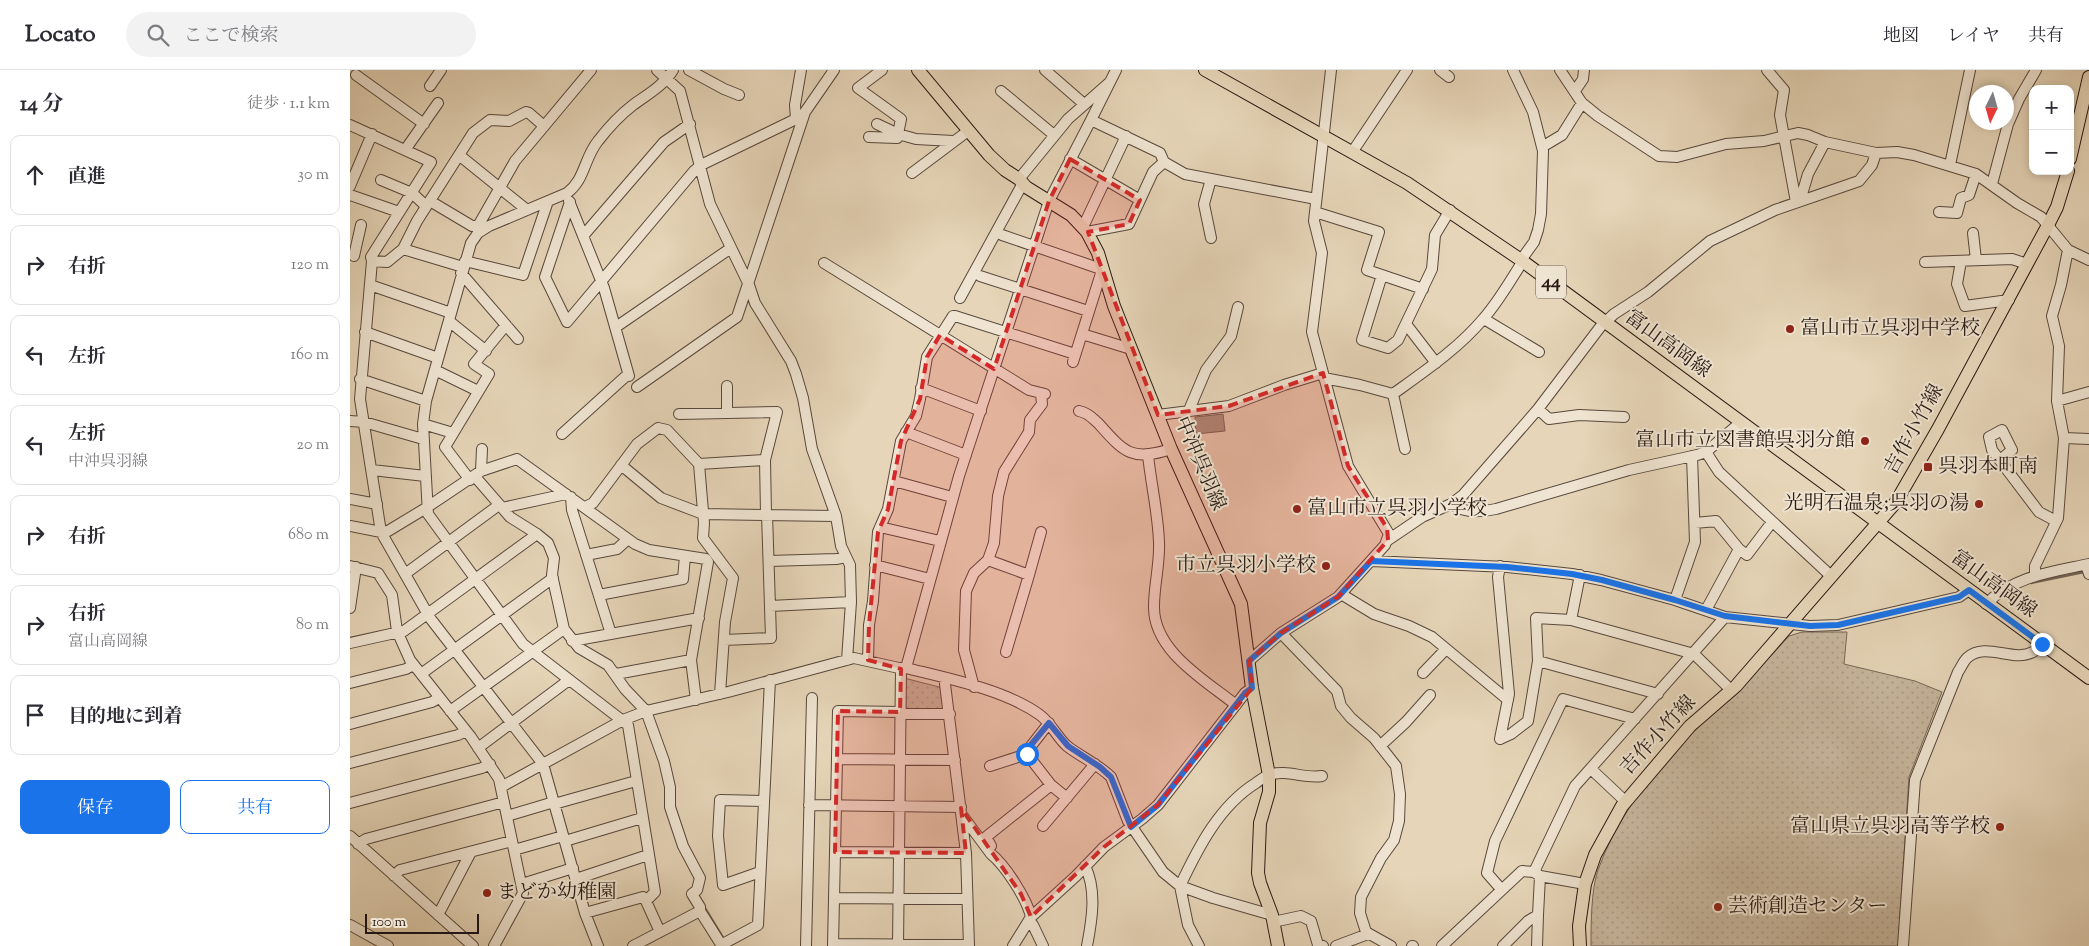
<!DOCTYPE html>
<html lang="ja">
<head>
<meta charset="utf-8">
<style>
	:root { --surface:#fff; --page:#f2f2f3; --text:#2b2b33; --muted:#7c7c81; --line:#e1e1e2; --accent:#1a73e8 }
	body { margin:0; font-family:"Sorts Mill Goudy","Noto Serif JP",serif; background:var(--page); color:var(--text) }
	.controls { position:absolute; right:15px; top:15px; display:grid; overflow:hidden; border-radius:10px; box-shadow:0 2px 8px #0003 }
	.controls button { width:45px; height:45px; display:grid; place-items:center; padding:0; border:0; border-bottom:1px solid var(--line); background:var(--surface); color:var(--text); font:25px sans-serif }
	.compass { position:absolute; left:1619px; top:15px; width:45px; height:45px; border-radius:50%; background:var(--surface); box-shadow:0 2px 8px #0003; rotate:185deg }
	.scale { position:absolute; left:15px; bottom:12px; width:114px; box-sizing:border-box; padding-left:5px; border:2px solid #281914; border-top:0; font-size:14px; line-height:18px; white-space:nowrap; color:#281914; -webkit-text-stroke:4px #efe4d1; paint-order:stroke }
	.stop { position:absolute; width:15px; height:15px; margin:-11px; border:4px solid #1a73e8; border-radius:50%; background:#fff }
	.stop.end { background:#1a73e8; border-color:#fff; box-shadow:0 1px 5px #0008 }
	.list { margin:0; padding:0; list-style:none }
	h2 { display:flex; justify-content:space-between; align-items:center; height:65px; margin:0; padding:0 20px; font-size:21px }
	h2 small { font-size:16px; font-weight:400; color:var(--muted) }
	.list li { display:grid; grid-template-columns:32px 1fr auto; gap:15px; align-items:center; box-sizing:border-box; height:80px; margin:0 10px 10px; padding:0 10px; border:1px solid var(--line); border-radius:10px }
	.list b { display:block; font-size:19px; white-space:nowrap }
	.list p { margin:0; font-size:16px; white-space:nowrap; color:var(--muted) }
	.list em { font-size:16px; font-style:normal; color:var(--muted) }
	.actions { display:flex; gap:10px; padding:15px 20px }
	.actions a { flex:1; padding:11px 0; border:1px solid var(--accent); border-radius:10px; text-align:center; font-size:18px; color:var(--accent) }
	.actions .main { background:var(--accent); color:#fff }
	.icon { flex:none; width:28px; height:28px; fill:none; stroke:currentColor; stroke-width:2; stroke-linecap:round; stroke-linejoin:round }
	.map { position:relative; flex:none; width:1739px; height:876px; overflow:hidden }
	header { display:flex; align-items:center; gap:30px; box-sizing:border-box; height:70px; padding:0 25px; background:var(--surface); border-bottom:1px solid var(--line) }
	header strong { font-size:24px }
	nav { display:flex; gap:28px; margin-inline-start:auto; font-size:18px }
	.search { width:350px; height:45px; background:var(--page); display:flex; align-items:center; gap:12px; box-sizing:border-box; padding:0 18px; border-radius:28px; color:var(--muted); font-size:19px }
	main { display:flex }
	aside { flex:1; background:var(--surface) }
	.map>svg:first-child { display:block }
	.park { fill:url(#park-dots); stroke:#776758 }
	.water { fill:#a59580; stroke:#736355 }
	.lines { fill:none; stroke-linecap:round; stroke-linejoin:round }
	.stream { stroke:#736355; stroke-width:2.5 }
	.minor-casing { stroke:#58483d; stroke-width:12 }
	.major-casing { stroke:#281914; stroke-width:14 }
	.minor { stroke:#efe4d1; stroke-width:10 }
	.major { stroke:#e6d5b8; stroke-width:12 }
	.route { stroke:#1a73e8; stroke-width:6 }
	.marked { fill:#d62828; fill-opacity:0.2; stroke:#d62828; stroke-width:4; stroke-dasharray:10 6; stroke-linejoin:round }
	.poi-dot { fill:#8f2418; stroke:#efe4d1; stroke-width:2 }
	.labels { text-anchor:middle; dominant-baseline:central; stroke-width:4; stroke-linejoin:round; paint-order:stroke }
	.shield { fill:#efe4d1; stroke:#64564d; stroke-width:1 }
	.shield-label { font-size:19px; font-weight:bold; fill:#281914 }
	.poi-label { font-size:20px; fill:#281914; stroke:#efe4d1; text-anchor:start }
	.street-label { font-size:20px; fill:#281914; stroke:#efe4d1 }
</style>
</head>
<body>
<header>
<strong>Locato</strong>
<div class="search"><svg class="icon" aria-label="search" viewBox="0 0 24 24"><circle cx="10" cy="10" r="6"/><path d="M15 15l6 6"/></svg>ここで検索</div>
<nav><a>地図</a><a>レイヤ</a><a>共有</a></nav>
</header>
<main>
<aside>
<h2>14 分<small>徒歩 · 1.1 km</small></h2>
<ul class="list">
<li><svg class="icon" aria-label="ahead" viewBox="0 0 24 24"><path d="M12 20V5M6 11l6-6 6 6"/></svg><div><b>直進</b></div><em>30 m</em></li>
<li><svg class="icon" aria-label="right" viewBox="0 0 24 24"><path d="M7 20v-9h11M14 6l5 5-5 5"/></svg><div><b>右折</b></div><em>120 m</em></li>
<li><svg class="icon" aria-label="left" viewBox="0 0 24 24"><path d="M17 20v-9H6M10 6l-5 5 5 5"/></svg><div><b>左折</b></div><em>160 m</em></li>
<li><svg class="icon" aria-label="left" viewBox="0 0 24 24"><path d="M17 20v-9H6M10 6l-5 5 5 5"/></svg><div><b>左折</b><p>中沖呉羽線</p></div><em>20 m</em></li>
<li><svg class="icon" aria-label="right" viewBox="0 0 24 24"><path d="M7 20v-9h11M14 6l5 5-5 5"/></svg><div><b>右折</b></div><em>680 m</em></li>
<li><svg class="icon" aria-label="right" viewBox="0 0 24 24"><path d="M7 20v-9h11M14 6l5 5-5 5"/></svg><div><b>右折</b><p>富山高岡線</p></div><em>80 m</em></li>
<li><svg class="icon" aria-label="arrive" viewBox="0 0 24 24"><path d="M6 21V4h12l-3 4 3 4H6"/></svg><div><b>目的地に到着</b></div></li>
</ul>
<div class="actions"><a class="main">保存</a><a>共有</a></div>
</aside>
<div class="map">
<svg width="1739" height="876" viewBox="0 0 1739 876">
	<defs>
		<pattern id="park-dots" width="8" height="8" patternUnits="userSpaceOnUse" patternTransform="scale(1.25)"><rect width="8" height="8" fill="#c6b59c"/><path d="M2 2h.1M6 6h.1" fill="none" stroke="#aa9b86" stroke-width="1.8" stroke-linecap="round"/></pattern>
	</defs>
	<rect width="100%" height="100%" fill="#e6d5b8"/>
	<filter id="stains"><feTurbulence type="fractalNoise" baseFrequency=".004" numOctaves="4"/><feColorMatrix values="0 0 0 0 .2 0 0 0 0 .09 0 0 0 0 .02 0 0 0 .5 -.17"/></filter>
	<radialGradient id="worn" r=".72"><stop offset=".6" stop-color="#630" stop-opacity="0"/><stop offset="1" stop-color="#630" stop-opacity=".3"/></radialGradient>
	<path class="park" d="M1452 562H1497L1494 594 1565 611 1592 622 1559 707 1548 876H1241C1241 855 1241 820 1248 800 1282 702 1373 641 1439 566Z
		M554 608 593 618 597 640 556 641 553 639Z"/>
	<path class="water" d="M873 344 875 361 846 364 845 347Z"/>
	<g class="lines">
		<path class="stream" d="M1681 513 1734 502
			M353 835 375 871"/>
		<g class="minor-casing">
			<path id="minor" d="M307 0 330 21 360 134 399 215 405 233 441 291 446 304 453 328 462 379 486 446 491 476 500 495 501 532 497 590
				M339 0 374 19 389 25
				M695 0 734 34
				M1090 0 1099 7
				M1163 0 1183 42 1193 81 1191 144 1188 160 1184 172 1171 190
				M1210 0 1232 33 1248 46 1309 86 1327 87 1376 74 1414 71 1448 63 1458 65 1475 72 1526 83 1547 82 1564 85 1626 104 1667 133 1691 147 1718 180 1739 190
				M1417 0 1434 20 1430 45 1446 132
				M6 5 74 54
				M760 12 741 50 810 83 814 92 835 104 966 129
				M80 16 91 0
				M651 21 704 65
				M1225 21 1233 9 1234 0
				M451 53 446 49 445 35 451 0
				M527 54 548 64 551 49 508 18 532 0
				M0 55 81 92 21 187 22 191 10 329 31 462 80 548 193 694 235 843 248 876
				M519 67 547 68 548 64 566 69 603 71
				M1192 77 1212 65 1232 33
				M55 80 88 33
				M1003 81 1057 0
				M109 85 177 140
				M720 89 790 130
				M1600 95 1620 0
				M562 103 618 61
				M669 109 718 49 760 12 766 0
				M31 110 62 123 76 136
				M1642 114 1658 54 1669 29 1686 0
				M0 116 22 64
				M0 125 49 142
				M80 131 122 156H128
				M1450 131 1458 104 1475 72
				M220 132 195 207 217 252 344 101 351 95 446 49
				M965 142 1029 162 1017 200 1073 219
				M1589 142 1607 143 1611 128 1619 125 1626 104
				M733 157 776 66
				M737 162 779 154 803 102 814 92
				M128 163V156L165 91 241 0
				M1623 163 1626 190
				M652 165 748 198 753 197 723 292
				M233 166 314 72 340 54
				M861 168 854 134 861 109
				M53 179 113 197
				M4 186 11 155
				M22 191 37 192 53 179 67 151 123 63 140 50 159 51 176 42 179 43 194 56
				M115 191 173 205 198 131
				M1611 191 1607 214 1615 236 1659 230
				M1575 192 1662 189 1677 194
				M474 193 679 320 695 324
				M111 203 168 269
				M1032 205 1012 270 1038 278 1048 270 1082 199 1085 165 1100 140
				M630 206 738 241
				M20 215 101 243
				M610 228 673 113
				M605 246 725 284
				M1134 249 1189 282
				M99 251 136 281
				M1056 254 1086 293
				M266 257 381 178
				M15 262 88 288
				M732 264 781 279
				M85 300 128 321
				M974 308 1010 315 1043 324
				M10 309 76 331
				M287 317 387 247 455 42 484 0
				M571 318 631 341
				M1043 324C1075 301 1108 279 1134 248 1149 231 1160 211 1173 191
				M1043 324 1055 379
				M1707 331 1739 322
				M1188 339 1199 349 1229 345 1274 347
				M839 340 856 300 881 266 888 237
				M729 341C738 343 741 347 748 353 774 382 781 392 821 379
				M377 343V316
				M329 344 427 342 415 390 416 444
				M808 345 879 336 934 315 973 303
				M0 351 14 352 73 369
				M73 354 103 363
				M556 362 616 385
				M212 364 275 307 279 306 254 218 219 131
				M1714 368 1739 369
				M1356 382 1369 402 1481 506
				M798 385C801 414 808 443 809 472 810 494 804 515 804 536 803 581 855 610 886 635
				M1650 390 1662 380 1652 360 1639 367 1642 380 1689 442 1706 451
				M349 394 415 390
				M271 395 311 428 353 444 486 446
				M22 400 75 406
				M131 401 132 379
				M126 406 128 410 160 447 187 464 198 473 204 488 202 505 214 559 229 578 258 595 275 619 296 641 314 691 320 717V737L333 776 350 808 347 820 342 824 350 837V841L372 876
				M120 410 95 377 139 304 124 294 156 255
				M544 411 602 427
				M221 427 222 440 261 564
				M0 429 27 434
				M1101 434C1113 443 1132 442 1146 439L1279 400 1347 385 1356 382 1391 352
				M235 437 243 433 287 374 308 358 317 360 349 394 354 453 353 468 383 508 375 552 370 624
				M152 438 216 424
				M1345 453 1366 451 1389 479 1397 485 1422 452
				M0 456 31 462 38 461 76 438 131 401 167 389 285 474 299 480 356 489 358 492 341 590 346 630
				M530 457 590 471
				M1038 470 1072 447 1101 434 1113 425 1188 339 1251 256 1264 244 1298 222 1360 171 1425 140 1509 111 1522 95 1526 83
				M236 485 267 479 278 469
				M638 490 679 505 656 582
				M419 491 486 489 496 487
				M1021 491 1157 497 1222 504 1251 510 1325 530 1375 547 1460 556 1488 555 1609 527 1619 520
				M525 495 580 509
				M1736 495 1739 504
				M0 496 28 503 42 525 47 561 60 590 121 667 149 709 173 823 144 876
				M55 504 149 435
				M679 505 691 462
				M1685 506V496L1708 448 1714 368 1707 331 1709 276 1702 246 1711 215 1718 180
				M991 524 1024 544 1059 556 1082 567 1158 630
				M249 525 333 509 335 486
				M1325 530 1345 472 1342 386
				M1636 534C1664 506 1702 502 1739 494
				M420 536 501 532
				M0 538 6 497
				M1356 540 1389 479
				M1221 550 1230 505
				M931 563 987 621 991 636 1001 648 1024 668 1046 696 1050 724 1049 751 1044 770 1031 788 1011 827 1010 843 1016 862 1041 876
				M374 570 421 568 417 444
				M222 571 349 548
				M0 573 54 561 187 464
				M518 590 519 555 523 531 528 462 538 439 551 371 566 346 570 329 577 287 603 246
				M899 591 931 563 988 527 1035 475 1039 464 998 396 962 262 972 183 964 151 981 0
				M1188 591 1308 624
				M556 598 609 406 699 131 741 50
				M1073 603 1096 579
				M71 604 203 508
				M266 604 341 590
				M596 608 595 614 616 783 619 876
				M0 613 56 599 63 595
				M624 617 614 580 616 521 624 503 638 490 644 473 648 426 654 402 679 362 680 350 692 334 691 323
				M100 641 214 559
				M550 644H600
				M699 653 681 676 677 684 701 715 717 728
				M0 654 82 632 89 628
				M1150 669 1161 664 1178 651 1188 591 1186 548 1221 550 1344 584 1381 620
				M1150 669 1159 624 1148 507 1150 496
				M1030 676 1056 652 1080 625
				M128 678 219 610
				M487 689 605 690
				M0 693 108 665 116 661
				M640 696 677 684
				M1241 699 1275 731
				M151 717 273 650 296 641 378 622 504 588 549 598H556C596 608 656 620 690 645 701 653 707 667 717 676 731 687 748 694 761 707L778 751 813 802 830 816 838 855 849 876
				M0 733 132 698 140 694
				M204 734 286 711
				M459 735 611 737
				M612 745 641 784C655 795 677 829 681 847
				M157 746 204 732
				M693 756 745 694
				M0 766 123 876
				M215 771 292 748
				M8 774 16 769 154 732
				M641 776 636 767 701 715
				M164 780 213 766
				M485 782 616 783
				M735 796C747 820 742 850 737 876
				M410 802 373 815 368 766 370 730 414 731
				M1184 802 1225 716 1375 547
				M44 806 50 800 162 771
				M226 809 298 785
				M172 814 223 798
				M1151 819 1137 803 1145 771 1213 629 1285 649
				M484 828 617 829
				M296 831 305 822 278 655 173 574 78 444 73 354 76 331 121 173 128 163 139 156 217 123C235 110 234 88 248 71 258 58 270 45 283 35 298 24 313 16 323 0
				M235 843 293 827 296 831 310 862
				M88 845 121 782
				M922 845 863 828 830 816C848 778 869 736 906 713 910 710 915 706 919 705 937 699 954 709 972 706
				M679 850 683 855 693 876
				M923 852 951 846 961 851 968 875 973 876
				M0 855 38 876
				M483 874 619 875
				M371 875 408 855 420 610
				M283 876 350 841
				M456 876 462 628
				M483 876 488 641 550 642
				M548 876 551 598
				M663 876 681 847 726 806 754 777 792 749 808 735 895 623 902 618
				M986 876 1018 864
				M1062 876H1063
				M1092 876 1172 801 1184 802 1190 806 1235 814
				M1153 876 1178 851 1188 845 1190 806
				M1187 876 1188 845
				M1553 876 1565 710 1608 602C1611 598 1613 592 1617 588 1636 571 1663 593 1683 582 1686 580 1689 577 1692 574"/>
		</g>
		<g class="major-casing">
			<path id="major" d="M568 0 639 85 655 100 669 109 676 117 721 145 737 162 748 183 764 236 821 379 891 534 902 618 919 705V722L910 753 908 803 910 813 922 845 928 876
				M855 0 1057 113 1171 190 1739 608
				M1720 89 1739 7
				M1230 876 1229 856 1235 814 1245 785 1272 736 1340 656 1386 616 1546 432 1588 359 1698 155 1707 137 1718 101"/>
		</g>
		<use href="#minor" class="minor"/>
		<use href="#major" class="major"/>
	</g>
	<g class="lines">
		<path class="route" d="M677 684 680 676 699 653 718 676 750 697 761 707 781 757 808 735 895 623 902 618 899 591 931 563 988 527 1021 491 1157 497 1222 504 1252 510 1325 530 1375 546 1460 556 1488 555 1609 527 1619 520 1692 574"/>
	</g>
	<path class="marked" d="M720 89 790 130 779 154 738 162 808 345 879 336 973 303 998 396 1037 458 1038 470 988 527 931 563 899 591 902 618 808 735 754 777 681 847 671 824 611 738 616 783 485 782 488 641 550 642 551 599 518 590 519 555 528 462 538 439 551 371 570 329 577 287 590 265 644 299 699 131Z"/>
	<g class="poi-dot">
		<circle cx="1440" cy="259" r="5"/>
		<circle cx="1515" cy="371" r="5"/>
		<rect x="1573" y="392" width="10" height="10" rx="2.5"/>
		<circle cx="1629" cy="434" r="5"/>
		<circle cx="947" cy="439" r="5"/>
		<circle cx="976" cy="496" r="5"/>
		<circle cx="1650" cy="757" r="5"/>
		<circle cx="137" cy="823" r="5"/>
		<circle cx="1368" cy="837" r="5"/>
	</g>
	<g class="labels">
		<rect class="shield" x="1186" y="195.5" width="30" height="33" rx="4"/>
		<g class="shield-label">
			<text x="1201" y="212">44</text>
		</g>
		<g class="poi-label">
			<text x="1450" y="259">富山市立呉羽中学校</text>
			<text x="1505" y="371" text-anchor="end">富山市立図書館呉羽分館</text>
			<text x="1588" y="397">呉羽本町南</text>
			<text x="1619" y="434" text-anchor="end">光明石温泉;呉羽の湯</text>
			<text x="957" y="439">富山市立呉羽小学校</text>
			<text x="966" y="496" text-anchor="end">市立呉羽小学校</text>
			<text x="1640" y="757" text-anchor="end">富山県立呉羽高等学校</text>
			<text x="147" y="823">まどか幼稚園</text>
			<text x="1378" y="837">芸術創造センター</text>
		</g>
		<g class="street-label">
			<text transform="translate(1317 275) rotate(36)">富山高岡線</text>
			<text transform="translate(1565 360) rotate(-61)">吉作小竹線</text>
			<text transform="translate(849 394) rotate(67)">中沖呉羽線</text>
			<text transform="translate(1643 515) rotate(36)">富山高岡線</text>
			<text transform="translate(1309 666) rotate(-47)">吉作小竹線</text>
		</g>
	</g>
	<rect width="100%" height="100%" filter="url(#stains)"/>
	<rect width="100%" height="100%" fill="url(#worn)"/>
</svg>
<div class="controls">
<button>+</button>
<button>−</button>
</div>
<svg class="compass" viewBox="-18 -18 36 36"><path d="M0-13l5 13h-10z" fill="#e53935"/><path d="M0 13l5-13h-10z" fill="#7c7c81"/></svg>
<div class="scale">100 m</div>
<div class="stop" style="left:677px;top:684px"></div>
<div class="stop end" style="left:1692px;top:574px"></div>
</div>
</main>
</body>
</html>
